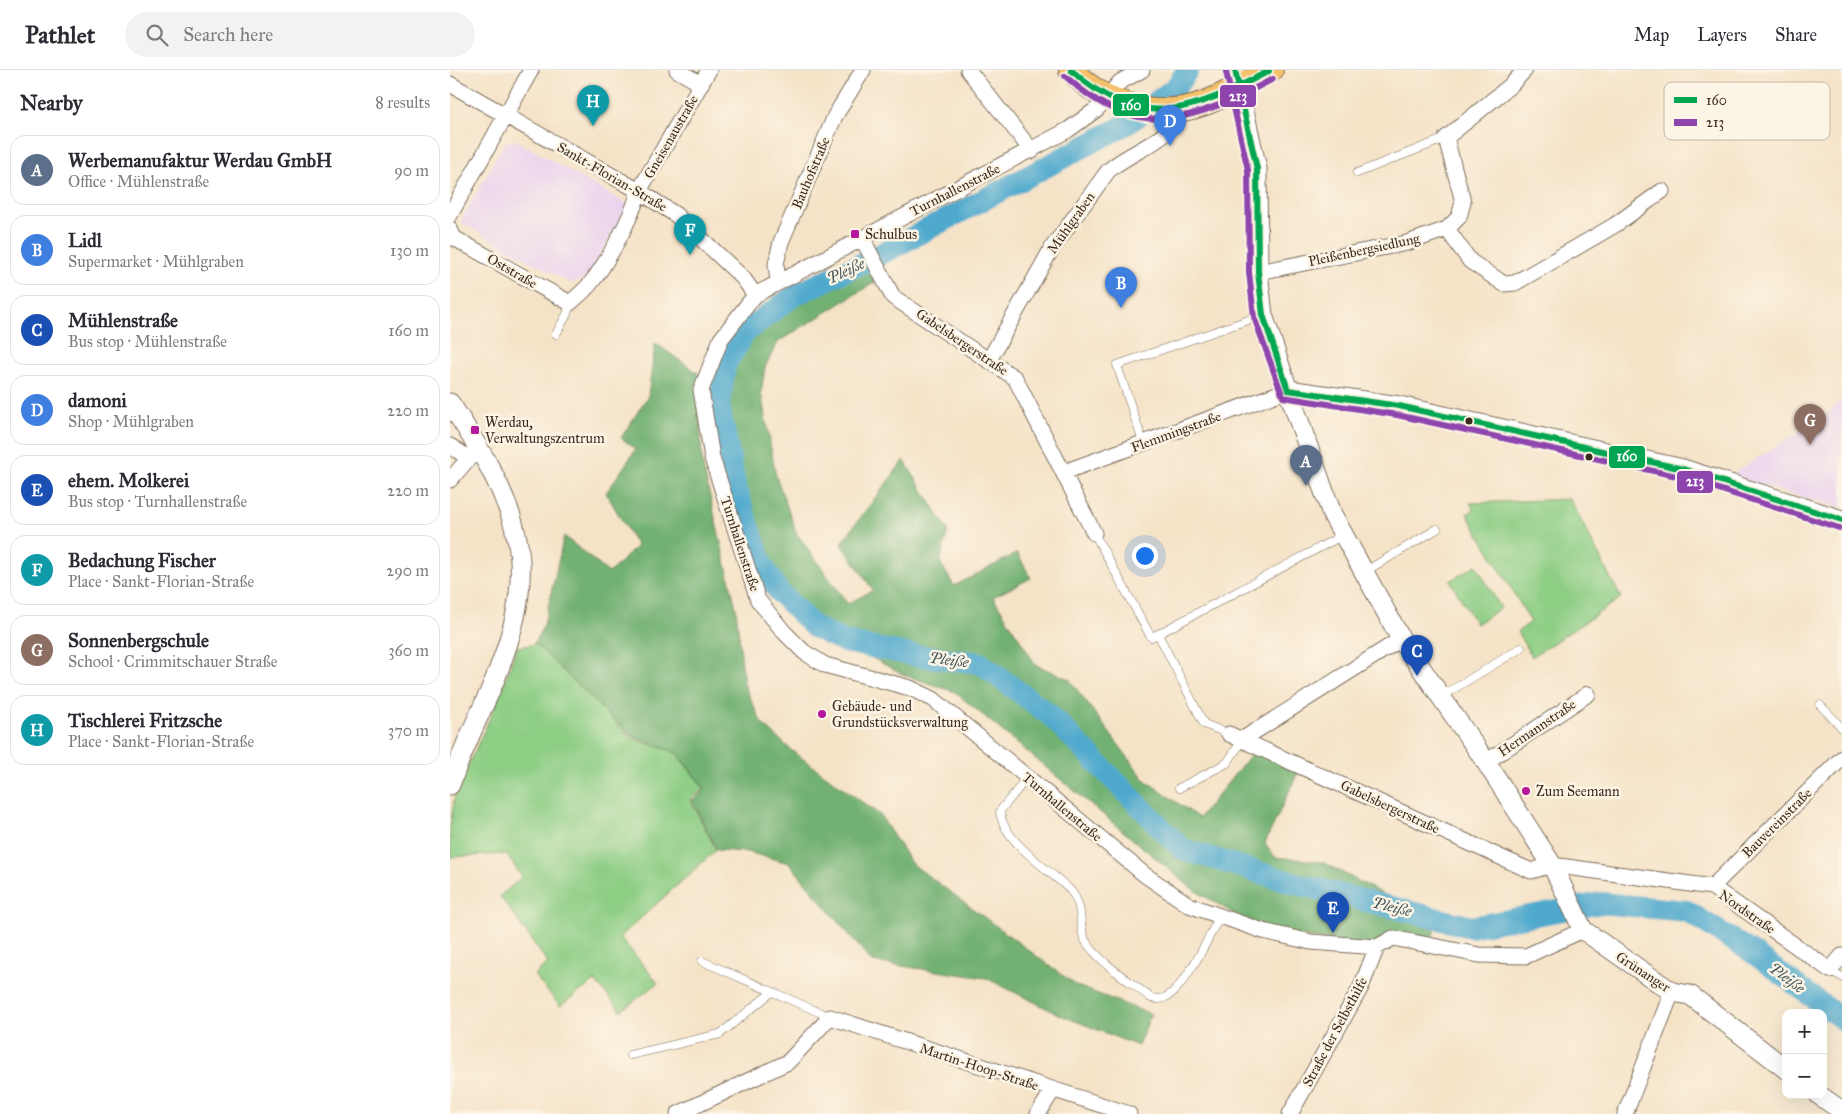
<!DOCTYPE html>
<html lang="en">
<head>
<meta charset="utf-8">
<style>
	:root { --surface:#fff; --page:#f2f2f3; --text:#2b2b33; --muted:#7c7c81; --line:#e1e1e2; --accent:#b5179e }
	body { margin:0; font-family:"IM FELL Great Primer",serif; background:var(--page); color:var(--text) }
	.controls { position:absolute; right:15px; bottom:15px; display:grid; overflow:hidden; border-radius:10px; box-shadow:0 5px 20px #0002 }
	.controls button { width:45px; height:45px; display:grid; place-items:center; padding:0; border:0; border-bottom:1px solid var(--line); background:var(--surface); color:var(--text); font:25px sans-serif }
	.you { position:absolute; left:694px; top:485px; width:18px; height:18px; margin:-12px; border:4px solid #fff; border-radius:50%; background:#1a73e8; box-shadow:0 0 0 8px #1a73e833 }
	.badge { display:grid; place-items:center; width:32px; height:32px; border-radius:50%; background:var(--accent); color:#fff; font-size:16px; font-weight:700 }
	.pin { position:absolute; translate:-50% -41px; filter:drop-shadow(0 1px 2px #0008) }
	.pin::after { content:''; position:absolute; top:26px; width:18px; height:15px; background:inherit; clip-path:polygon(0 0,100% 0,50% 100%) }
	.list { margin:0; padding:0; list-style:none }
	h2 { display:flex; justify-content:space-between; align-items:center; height:65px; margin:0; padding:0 20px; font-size:21px }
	h2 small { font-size:16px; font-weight:400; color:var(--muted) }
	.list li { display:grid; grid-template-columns:32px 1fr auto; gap:15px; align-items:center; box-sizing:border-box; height:70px; margin:0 10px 10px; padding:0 10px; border:1px solid var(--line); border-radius:15px }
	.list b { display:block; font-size:19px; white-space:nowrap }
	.list p { margin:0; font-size:16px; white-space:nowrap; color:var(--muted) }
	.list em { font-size:16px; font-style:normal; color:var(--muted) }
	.icon { flex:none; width:28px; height:28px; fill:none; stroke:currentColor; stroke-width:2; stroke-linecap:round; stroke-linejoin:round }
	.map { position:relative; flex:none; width:1392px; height:1044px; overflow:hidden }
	header { display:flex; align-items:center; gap:30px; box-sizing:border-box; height:70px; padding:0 25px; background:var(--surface); border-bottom:1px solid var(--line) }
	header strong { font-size:24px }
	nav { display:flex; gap:28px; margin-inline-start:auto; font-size:18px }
	.search { width:350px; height:45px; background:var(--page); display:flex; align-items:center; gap:12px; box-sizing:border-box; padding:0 18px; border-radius:28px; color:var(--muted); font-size:19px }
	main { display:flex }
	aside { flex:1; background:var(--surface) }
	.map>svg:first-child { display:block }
	.built { fill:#e9d2ee }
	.green { fill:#8ece85; stroke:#647c52 }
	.forest { fill:#72b172; stroke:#566e48 }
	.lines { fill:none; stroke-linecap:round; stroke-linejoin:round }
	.river { stroke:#4fa9cd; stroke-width:22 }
	.service-casing { stroke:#7c6b5a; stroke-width:9 }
	.minor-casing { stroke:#7c6b5a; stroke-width:17 }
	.tertiary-casing { stroke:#7c6b5a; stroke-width:21 }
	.primary-casing { stroke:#7c6b5a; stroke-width:26 }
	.service { stroke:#fff; stroke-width:8 }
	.minor { stroke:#fff; stroke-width:15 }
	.tertiary { stroke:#fff; stroke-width:19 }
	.primary { stroke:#f5c16b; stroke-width:24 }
	.bus-1-casing { stroke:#fcf5e5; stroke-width:10 }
	.bus-2-casing { stroke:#fcf5e5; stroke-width:10 }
	.bus-1 { stroke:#00a651; stroke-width:6 }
	.bus-2 { stroke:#8e44ad; stroke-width:6 }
	.poi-dot { fill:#b5179e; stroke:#fcf5e5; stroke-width:2 }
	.bus-dot { fill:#3b2a1e; stroke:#fcf5e5; stroke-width:2 }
	.labels { text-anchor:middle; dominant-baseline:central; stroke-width:5; stroke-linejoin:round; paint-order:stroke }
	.street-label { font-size:14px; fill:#3b2a1e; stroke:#fcf5e5 }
	.poi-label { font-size:14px; fill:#3b2a1e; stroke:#fcf5e5; text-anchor:start }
	.water-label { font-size:15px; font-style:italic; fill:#42565b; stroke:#fcf5e5 }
	.key { fill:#fcf5e5; stroke:#c2b8a9; stroke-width:1 }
	.key-label { font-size:14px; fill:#3b2a1e }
	.line-badge { stroke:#fcf5e5; stroke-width:2 }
	.badge-label { font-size:14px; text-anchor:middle; font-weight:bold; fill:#fff }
</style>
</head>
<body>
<header>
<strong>Pathlet</strong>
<div class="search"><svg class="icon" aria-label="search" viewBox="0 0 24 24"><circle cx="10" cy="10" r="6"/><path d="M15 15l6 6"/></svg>Search here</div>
<nav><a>Map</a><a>Layers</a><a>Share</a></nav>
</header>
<main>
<aside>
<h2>Nearby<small>8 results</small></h2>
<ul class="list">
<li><span class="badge" style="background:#5c6f8a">A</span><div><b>Werbemanufaktur Werdau GmbH</b><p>Office · Mühlenstraße</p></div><em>90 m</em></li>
<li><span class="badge" style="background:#3f7fe0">B</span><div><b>Lidl</b><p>Supermarket · Mühlgraben</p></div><em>130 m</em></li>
<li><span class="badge" style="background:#1a4fb4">C</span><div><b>Mühlenstraße</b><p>Bus stop · Mühlenstraße</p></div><em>160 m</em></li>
<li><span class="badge" style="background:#3f7fe0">D</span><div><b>damoni</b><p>Shop · Mühlgraben</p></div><em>220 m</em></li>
<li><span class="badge" style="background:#1a4fb4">E</span><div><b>ehem. Molkerei</b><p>Bus stop · Turnhallenstraße</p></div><em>220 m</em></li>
<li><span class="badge" style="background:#0f9aa8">F</span><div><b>Bedachung Fischer</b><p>Place · Sankt-Florian-Straße</p></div><em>290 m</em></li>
<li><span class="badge" style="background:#8d6e63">G</span><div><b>Sonnenbergschule</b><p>School · Crimmitschauer Straße</p></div><em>360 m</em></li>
<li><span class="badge" style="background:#0f9aa8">H</span><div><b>Tischlerei Fritzsche</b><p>Place · Sankt-Florian-Straße</p></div><em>370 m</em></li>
</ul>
</aside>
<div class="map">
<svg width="1392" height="1044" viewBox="0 0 1392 1044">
	<rect width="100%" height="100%" fill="#fcf5e5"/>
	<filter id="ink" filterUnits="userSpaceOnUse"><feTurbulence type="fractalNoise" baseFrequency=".02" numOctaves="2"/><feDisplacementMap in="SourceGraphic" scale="10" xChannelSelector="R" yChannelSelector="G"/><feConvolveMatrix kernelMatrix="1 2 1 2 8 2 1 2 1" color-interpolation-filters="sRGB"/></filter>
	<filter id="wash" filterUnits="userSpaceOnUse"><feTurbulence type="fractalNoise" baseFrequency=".0096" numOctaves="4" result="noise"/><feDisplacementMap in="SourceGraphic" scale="20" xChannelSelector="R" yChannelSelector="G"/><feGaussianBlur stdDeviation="1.12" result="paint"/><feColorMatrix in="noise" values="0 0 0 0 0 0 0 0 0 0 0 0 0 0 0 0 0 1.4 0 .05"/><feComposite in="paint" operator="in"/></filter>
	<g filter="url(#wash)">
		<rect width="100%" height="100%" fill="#f5e3c8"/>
		<path class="built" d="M65 70 179 135 136 208 120 213 12 153 11 151 55 72Z
			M1392 329V438L1279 406 1377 344Z"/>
		<path class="green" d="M1120 429 1171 528 1082 587 1067 562 1081 552 1017 444 1024 440 1020 433Z
			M1026 495 1051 538 1026 554 1000 511Z
			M87 574 181 668 225 682 254 718 240 729 266 780 170 867 208 913 171 941 145 911 110 936 84 905 98 893 50 826 72 807 56 784 0 787V758L5 724 45 637 67 577Z"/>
		<path class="forest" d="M425 187 430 209 328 272 315 297 311 323 326 406 347 464 398 534 423 520 391 473 454 390 498 460 490 492 504 516 567 483 581 508 543 527 586 595 619 609 695 710 749 748 808 676 851 696 815 773 825 787 872 792 979 848 988 849 980 875 943 869 927 877 813 861 744 820 505 622 454 605 364 557 329 522 312 494 286 419 269 336 275 295 296 261 345 225Z
			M205 273 248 303 252 392 286 538 294 614 311 652 341 680 430 745 461 793 627 916 701 944 688 976 608 944 536 908 422 892 339 793 297 782 267 780 242 730 255 719 227 683 181 666 84 573 94 555 114 466 159 503 187 476 156 423 186 379 171 368 198 326Z"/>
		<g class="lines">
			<path class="river" d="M738 0 726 17 677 54 425 187 345 225 296 261 275 295 269 336 286 419 312 494 329 522 364 557 395 572 462 585 530 593 600 645 732 779 840 812 1021 857 1151 833 1237 841 1303 883 1392 949"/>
		</g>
	</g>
	<g filter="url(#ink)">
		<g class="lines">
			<g class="service-casing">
				<path id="service" d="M907 103 996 68
					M106 264 117 244 120 233
					M694 375 667 295 813 245
					M644 463 701 567 708 564 754 654 779 664
					M914 502 987 459
					M708 564 893 465
					M992 626 1071 578
					M1370 635 1392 658
					M577 708 550 741C552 771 600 800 620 820 637 839 625 859 639 876 655 896 681 912 701 928 706 929 711 930 716 927 736 917 759 866 770 846
					M729 718 777 693 793 669
					M252 891 380 947
					M1380 900 1392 907
					M180 985 270 964 322 922"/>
			</g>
			<g class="minor-casing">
				<path id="minor" d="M227 0 251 14
					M518 0 582 81
					M692 0 670 12 647 39 618 60 305 225 271 269 251 320 262 388 308 530 334 562 354 582 375 595 460 618 483 629 695 805 739 835 770 846 813 861 861 872 927 877 943 868 1029 885 1076 886 1133 860
					M0 14 189 121 226 145 293 208 305 225
					M0 145 81 0
					M0 159 4 168 120 233C127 227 134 221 140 214 156 195 183 145 189 121L259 0
					M997 159 1020 191 1054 214 1065 213 1165 155 1212 121
					M412 168 443 227 565 308 644 463
					M808 202 957 173 997 159 1009 147 1013 132 996 68 1061 15 1075 0
					M328 212 326 194 331 172 385 46 413 0
					M539 290 602 178 658 101C674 86 707 74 717 61 721 55 723 46 725 39
					M0 376 19 388
					M614 402 838 320
					M0 410 19 388 31 382
					M779 664 1081 801 1102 795 1262 817 1380 900 1392 886
					M793 669 951 569
					M1036 692 1138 624
					M1262 817 1392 688
					M228 1044 338 992 380 947 679 1044
					M588 1044 603 1020
					M840 1044 911 917 927 877
					M1175 1044 1222 922"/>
			</g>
			<g class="tertiary-casing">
				<path id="tertiary" d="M785 0 807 99 808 202 813 245 838 320 949 336 1233 399 1392 450
					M838 320 882 444 951 569 1036 692 1102 795 1133 860 1222 922 1240 925 1336 999
					M0 333C27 374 57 420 67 469 78 520 60 574 40 621 26 652 11 683 0 715
					M1369 1025 1392 1041"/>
			</g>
			<g class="primary-casing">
				<path id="primary" d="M621 0C654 36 709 50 755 33 778 24 799 11 821 0"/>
			</g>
			<use href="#service" class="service"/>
			<use href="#minor" class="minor"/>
			<use href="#tertiary" class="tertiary"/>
			<use href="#primary" class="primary"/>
			<g class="bus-1-casing">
				<path id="bus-1" d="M621 0C691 64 745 40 819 1
					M785 0 807 99 808 202 813 245 838 320 949 336 1233 399 1392 450"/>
			</g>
			<g class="bus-2-casing">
				<path id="bus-2" d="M776 2 798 100 799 202 804 247 833 327 947 345 1231 407 1389 458
					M615 6C689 74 745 50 823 9"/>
			</g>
			<use href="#bus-1" class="bus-1"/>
			<use href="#bus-2" class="bus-2"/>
		</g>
	</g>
	<g class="poi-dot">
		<rect x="400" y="159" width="10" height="10" rx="2.5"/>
		<rect x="20" y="355" width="10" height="10" rx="2.5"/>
		<circle cx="372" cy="644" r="5"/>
		<circle cx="1076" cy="721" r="5"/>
	</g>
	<g class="bus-dot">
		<circle cx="1019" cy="351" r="4.5"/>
		<circle cx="1139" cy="387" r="4.5"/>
	</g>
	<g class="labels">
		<g class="street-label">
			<text transform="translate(221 67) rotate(-60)">Gneisenaustraße</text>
			<text transform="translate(361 103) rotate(-67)">Bauhofstraße</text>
			<text transform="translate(162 107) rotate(30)">Sankt-Florian-Straße</text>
			<text transform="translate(505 120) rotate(-27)">Turnhallenstraße</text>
			<text transform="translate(621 153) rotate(-55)">Mühlgraben</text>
			<text transform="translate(914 180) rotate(-12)">Pleißenbergsiedlung</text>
			<text transform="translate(62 201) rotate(30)">Oststraße</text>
			<text transform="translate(512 272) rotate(34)">Gabelsbergerstraße</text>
			<text transform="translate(726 362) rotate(-20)">Flemmingstraße</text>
			<text transform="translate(290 474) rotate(72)">Turnhallenstraße</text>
			<text transform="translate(1087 658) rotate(-34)">Hermannstraße</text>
			<text transform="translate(612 737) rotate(40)">Turnhallenstraße</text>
			<text transform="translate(940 737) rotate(25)">Gabelsbergerstraße</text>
			<text transform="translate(1327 753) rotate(-45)">Bauvereinstraße</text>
			<text transform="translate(1297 842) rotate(35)">Nordstraße</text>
			<text transform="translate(1193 902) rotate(33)">Grünanger</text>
			<text transform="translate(885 962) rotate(-62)">Straße der Selbsthilfe</text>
			<text transform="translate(529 997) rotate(18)">Martin-Hoop-Straße</text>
		</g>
		<g class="poi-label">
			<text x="415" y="164">Schulbus</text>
			<text x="35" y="352">Werdau,<tspan x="35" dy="16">Verwaltungszentrum</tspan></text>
			<text x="382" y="636">Gebäude- und<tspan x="382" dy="16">Grundstücksverwaltung</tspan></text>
			<text x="1086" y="721">Zum Seemann</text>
		</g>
		<g class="water-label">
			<text transform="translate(396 201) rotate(-25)">Pleiße</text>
			<text transform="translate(499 590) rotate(7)">Pleiße</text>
			<text transform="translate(942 837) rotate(14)">Pleiße</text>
			<text transform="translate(1337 908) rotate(37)">Pleiße</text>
		</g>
	</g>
	<rect x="1214" y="12" width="166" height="58" rx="8" class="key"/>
	<rect x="1224" y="27" width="23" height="6" fill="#00a651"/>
	<rect x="1224" y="49" width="23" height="7" fill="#8e44ad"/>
	<g class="key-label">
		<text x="1256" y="35">160</text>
		<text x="1256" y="57">213</text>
	</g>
	<g class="line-badge">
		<rect x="769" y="14" width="38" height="24" rx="5" fill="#8e44ad"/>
		<rect x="662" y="23" width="38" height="24" rx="5" fill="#00a651"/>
		<rect x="1158" y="375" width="38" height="24" rx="5" fill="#00a651"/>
		<rect x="1226" y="400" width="38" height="24" rx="5" fill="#8e44ad"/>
	</g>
	<g class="badge-label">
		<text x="788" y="31">213</text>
		<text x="681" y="40">160</text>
		<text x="1177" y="391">160</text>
		<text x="1245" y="416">213</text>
	</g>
</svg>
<div class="controls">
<button>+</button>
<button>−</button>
</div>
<div class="you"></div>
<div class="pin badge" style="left:856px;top:416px;background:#5c6f8a">A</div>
<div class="pin badge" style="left:671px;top:238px;background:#3f7fe0">B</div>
<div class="pin badge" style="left:967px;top:606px;background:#1a4fb4">C</div>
<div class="pin badge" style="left:720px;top:76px;background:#3f7fe0">D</div>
<div class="pin badge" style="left:883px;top:863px;background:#1a4fb4">E</div>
<div class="pin badge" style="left:240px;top:185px;background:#0f9aa8">F</div>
<div class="pin badge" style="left:1360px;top:375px;background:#8d6e63">G</div>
<div class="pin badge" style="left:143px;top:56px;background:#0f9aa8">H</div>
</div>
</main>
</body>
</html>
